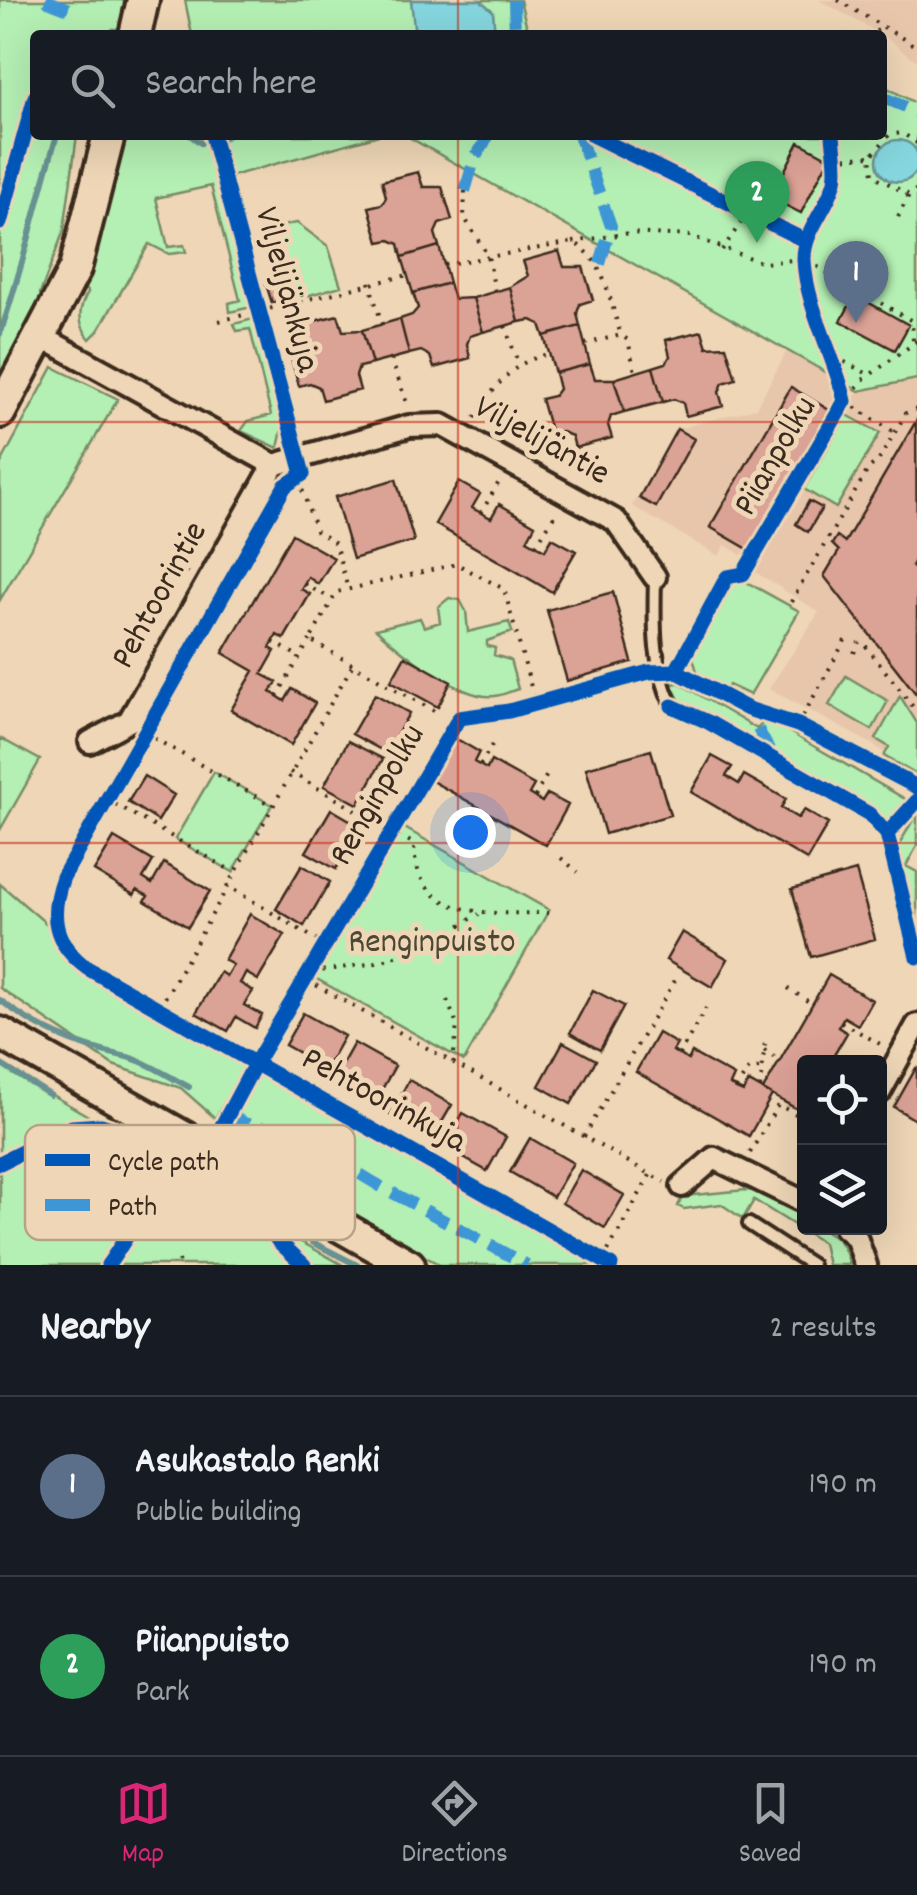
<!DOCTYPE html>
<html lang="en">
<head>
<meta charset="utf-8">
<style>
	:root { --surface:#171b24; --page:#20242c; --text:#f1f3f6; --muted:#9ea1a6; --line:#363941; --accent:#db2777 }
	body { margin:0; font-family:Dekko,sans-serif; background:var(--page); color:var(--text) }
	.controls { position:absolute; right:30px; bottom:30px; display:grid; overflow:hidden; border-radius:10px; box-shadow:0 10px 40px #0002 }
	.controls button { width:90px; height:90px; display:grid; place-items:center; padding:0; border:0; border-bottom:2px solid var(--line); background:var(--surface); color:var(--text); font:50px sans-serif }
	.you { position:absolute; left:470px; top:832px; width:35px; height:35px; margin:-25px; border:8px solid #fff; border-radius:50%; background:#1a73e8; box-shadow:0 0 0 15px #1a73e833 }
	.badge { display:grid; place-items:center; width:65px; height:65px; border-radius:50%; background:var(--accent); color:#fff; font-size:32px; font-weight:700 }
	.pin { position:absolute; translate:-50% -82px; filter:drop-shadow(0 2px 5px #0008) }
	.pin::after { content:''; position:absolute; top:52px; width:35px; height:30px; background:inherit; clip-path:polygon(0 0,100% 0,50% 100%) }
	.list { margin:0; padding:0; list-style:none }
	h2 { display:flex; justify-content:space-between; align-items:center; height:130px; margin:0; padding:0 40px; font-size:42px }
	h2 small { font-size:32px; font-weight:400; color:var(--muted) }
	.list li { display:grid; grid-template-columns:65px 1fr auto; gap:30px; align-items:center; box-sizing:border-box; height:180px; padding:0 40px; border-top:2px solid var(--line) }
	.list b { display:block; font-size:38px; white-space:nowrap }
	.list p { margin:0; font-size:32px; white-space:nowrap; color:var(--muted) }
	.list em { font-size:32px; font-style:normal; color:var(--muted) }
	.icon { flex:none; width:55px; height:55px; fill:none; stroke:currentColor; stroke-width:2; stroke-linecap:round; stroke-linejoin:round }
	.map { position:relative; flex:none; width:917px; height:1265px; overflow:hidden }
	.search { position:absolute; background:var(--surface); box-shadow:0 10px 40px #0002; left:30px; right:30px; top:30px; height:110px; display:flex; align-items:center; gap:25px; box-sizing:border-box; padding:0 35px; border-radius:10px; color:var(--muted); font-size:38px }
	.sheet { height:490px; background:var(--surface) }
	nav { display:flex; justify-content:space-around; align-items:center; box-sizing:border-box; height:140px; border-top:2px solid var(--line); background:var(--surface); font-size:28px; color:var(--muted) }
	nav a { display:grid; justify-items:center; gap:5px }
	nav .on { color:var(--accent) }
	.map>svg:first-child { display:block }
	.built { fill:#e8c6ac }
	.green { fill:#b4efb3; stroke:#788c68; stroke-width:2.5 }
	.water { fill:#85d6de; stroke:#679191; stroke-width:2.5 }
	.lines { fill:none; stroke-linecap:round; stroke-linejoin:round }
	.stream { stroke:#679191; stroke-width:6 }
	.building { fill:#dba296; stroke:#3b2a1e; stroke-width:2.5 }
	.lane-casing { stroke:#3b2a1e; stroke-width:18 }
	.street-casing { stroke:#3b2a1e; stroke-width:28 }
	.secondary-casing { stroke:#3b2a1e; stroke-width:38 }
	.path { stroke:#3b2a1e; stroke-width:4; stroke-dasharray:2.5 8; stroke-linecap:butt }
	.lane { stroke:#eed6b6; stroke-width:10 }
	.street { stroke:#eed6b6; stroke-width:20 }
	.secondary { stroke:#eed6b6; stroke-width:30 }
	.quiet { stroke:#3e96d5; stroke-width:12; stroke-dasharray:25 12; stroke-linecap:butt }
	.cycleway-casing { stroke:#eed6b6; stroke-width:21 }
	.cycleway { stroke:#0057b8; stroke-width:15 }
	.grid { fill:none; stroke:#c8321e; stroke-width:2.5; stroke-opacity:0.55 }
	.labels { text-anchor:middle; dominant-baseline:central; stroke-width:10; stroke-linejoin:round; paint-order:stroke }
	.street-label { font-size:35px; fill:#3b2a1e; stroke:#eed6b6 }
	.park-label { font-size:35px; fill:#4d4834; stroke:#eed6b6 }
	.key { fill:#eed6b6; stroke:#b8a288; stroke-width:2.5 }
	.key-label { font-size:28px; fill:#3b2a1e }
</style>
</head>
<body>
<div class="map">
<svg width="917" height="1265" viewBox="0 0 917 1265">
	<rect width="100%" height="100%" fill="#eed6b6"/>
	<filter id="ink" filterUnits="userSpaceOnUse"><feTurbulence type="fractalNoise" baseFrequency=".01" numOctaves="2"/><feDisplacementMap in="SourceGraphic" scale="20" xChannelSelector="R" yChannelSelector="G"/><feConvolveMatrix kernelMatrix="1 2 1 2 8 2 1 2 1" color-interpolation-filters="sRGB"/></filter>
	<g filter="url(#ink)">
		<path class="built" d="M819 0H917V61L882 35Z
			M787 351 843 383 745 557 725 545 719 556 632 506 677 429 756 408Z
			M917 379V775L872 744 769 689 819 612 752 570 859 391Z"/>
		<path class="green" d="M0 0H127L118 29H112L108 35H35V135H77L64 230 40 294 45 299 0 380Z
			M185 0H520L527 28 539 35H192Z
			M882 85 917 104V379L859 391 405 135H882Z
			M125 135H205L251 307 230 312 229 303 240 300 211 186 156 198 168 247 184 245 186 252 169 254 149 244 98 331 90 339C77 324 78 309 88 292L83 288Z
			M220 135H379L232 176Z
			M297 223 328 246 341 286 289 301 279 273 265 254C267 234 276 225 297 223Z
			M253 319 283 425 278 448 241 431 248 421 271 415 250 329 237 331 234 324Z
			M53 367 118 399 0 600V465Z
			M847 415 880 433 836 508 804 489Z
			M741 579 799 611 750 695 729 685 725 691 698 675 691 651 732 580Z
			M449 598 460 600 466 611 468 632 509 622 512 632 487 641V646L495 648 494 655 510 660 518 689C511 691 503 695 495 696 462 701 400 651 376 629L420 618 424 627 440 622 438 607Z
			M846 676 888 701 872 730 829 705Z
			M679 683 757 729 767 719 912 803 902 818 889 821 679 699 671 684Z
			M900 696 917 723V775L884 756 889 747 876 739Z
			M0 738 40 760 0 830Z
			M214 772 272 805 233 872 175 839Z
			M917 813V846L906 866 917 872V925L895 852Z
			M401 826 549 910 464 1061 315 978Z
			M0 884 48 925 65 959 83 974 246 1066 215 1118 181 1088 113 1065 0 988Z
			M0 1065 180 1169 221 1208 265 1222 343 1265H0Z
			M260 1074 600 1264 601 1265H440L229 1143 226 1131Z
			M746 1190 761 1192 804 1217V1228C832 1228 843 1239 850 1265H828L823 1243 754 1200 743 1219 721 1204 684 1209 678 1206 683 1196Z"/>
		<path class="water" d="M411 0H480L493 11 495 35H422L414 27Z
			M877 161a21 21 0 1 1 42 0a21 21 0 1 1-42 0Z"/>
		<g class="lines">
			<path class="stream" d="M190 135 201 143
				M222 139 228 135
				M0 334C23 268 37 201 57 135
				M0 1000C38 1030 77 1046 123 1056 145 1060 169 1077 189 1087
				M0 1064 50 1095
				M312 1242 357 1265"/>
		</g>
		<path class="building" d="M799 142 829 158 801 213 771 198Z
			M418 172 423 187H442L452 220 439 224 435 233 439 246 402 257 399 244 390 240 379 242 369 207 382 204 386 197 382 181Z
			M439 246 449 283 413 293 402 257Z
			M559 251 564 267H583L593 300 580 304 577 313 580 326 544 336 540 324 531 320 519 322 510 287 528 276 523 261Z
			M278 280 284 299 272 303 266 284Z
			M449 283 454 299 473 298 483 332 470 336 467 344 470 358 434 368 430 356 421 351 409 354 400 319 412 315 418 308 413 293Z
			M510 287 519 322 483 332 473 298Z
			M855 295 909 325 895 350 841 321Z
			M338 315 343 331 362 330 372 364 359 367 356 376 360 390 323 400 319 387 310 383 299 386 289 351 302 347 306 340 302 324Z
			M400 319 409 354 372 364 362 330Z
			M580 326 590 364 555 373 544 336Z
			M702 331 707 347 726 346 736 379 723 383 719 392 723 406 686 416 683 403 674 399 663 402 653 367 666 363 670 356 666 340Z
			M590 364 595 379H614L624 412 611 416 608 425 612 438 575 448 572 436 562 432 551 434 541 399 554 396 559 389 555 373Z
			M653 367 663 402 624 412 614 379Z
			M791 387 829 410 748 549 710 527Z
			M916 421 917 557 912 566 917 572V695L824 576 839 551 832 544 837 536 845 542Z
			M677 429 694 439 656 507 639 498Z
			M396 479 414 541 353 559 335 497Z
			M459 482 480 494 472 508 491 518 499 504 535 525 527 540 545 550 552 538 576 551 552 592 435 524Z
			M809 501 822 508 808 532 796 524Z
			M292 534 334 558 318 584 308 577 301 589 310 594 284 639 277 635 270 648 275 651 262 674 277 682 271 692 285 701 292 689 315 703 291 745 231 710 254 671 223 653Z
			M613 592 632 662 567 681 547 610Z
			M405 656 451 682 438 707 391 681Z
			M375 694 409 713 387 753 352 734Z
			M455 738 479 752 474 762 487 769 491 761 534 785 529 794 542 802 547 794 568 805 546 845 432 781Z
			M348 741 383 759 358 804 324 786Z
			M651 750 670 815 605 834 586 768Z
			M712 756 732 767 726 776 739 784 744 775 786 799 781 808 798 818 804 810 828 824 807 860 691 792Z
			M144 776 174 795 158 821 128 802Z
			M331 809 360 826 336 869 306 852Z
			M114 838 153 861 143 878 152 884 164 863 210 891 188 927 145 901 148 896 137 890 134 895 94 871Z
			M302 865 330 882 304 926 276 909Z
			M856 871 875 939 811 957 792 889Z
			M250 914 285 935 258 980 246 973 240 983 253 991 244 1005 262 1015 255 1028 236 1017 228 1031 196 1013 220 972 226 976 233 965 224 960Z
			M682 932 728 959 712 987 666 960Z
			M829 975 872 1000 858 1025 844 1017 838 1027 847 1033 830 1062H804V1113L763 1090Z
			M593 990 624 1006 600 1050 570 1033Z
			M303 1013 344 1036 326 1068 285 1045Z
			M658 1033 677 1044 673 1051 679 1055 688 1060 692 1053 734 1076 730 1085 736 1089 743 1092 749 1082 772 1095 749 1136 636 1072Z
			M563 1042 596 1060 571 1104 539 1086Z
			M354 1043 395 1066 376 1100 335 1077Z
			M916 1068H917V1121L894 1107Z
			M409 1080 452 1105 432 1139 390 1115Z
			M463 1113 506 1137 487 1171 444 1147Z
			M530 1138 573 1163 553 1197 510 1172Z
			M581 1170 624 1195 605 1228 562 1203Z"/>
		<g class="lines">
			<g class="lane-casing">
				<path id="lane" d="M655 577C654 624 652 664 672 706
					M242 1205 252 1180
					M749 1224 812 1265"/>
			</g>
			<g class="street-casing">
				<path id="street" d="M42 337 274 465 409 426 442 425 616 521 655 577
					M90 742 129 721 274 465
					M880 1092 917 1025
					M682 1186 714 1158 804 1202
					M845 1228 856 1237 866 1265"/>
			</g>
			<g class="secondary-casing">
				<path id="secondary" d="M135 35 143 0
					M0 412 75 269 109 135
					M0 1033 409 1265"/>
			</g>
			<path class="path" d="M838 0 917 47
				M866 35 884 28
				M917 143 902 133 889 135 871 156 873 175 909 195 917 189
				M835 158 871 156
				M465 191 464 217 488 256 495 292
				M898 217 909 195
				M573 242 630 233 691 236 763 263 804 259 912 321 913 341
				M722 250 747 214
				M444 265 573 242C605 258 610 303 621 335
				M369 282 382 324
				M219 321 408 275
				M505 326 518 363
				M585 344 621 335 628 340 635 372
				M835 357 870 375 917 341
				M391 359 408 406
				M865 378 845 401 894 432
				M475 418C495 386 511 362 549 354
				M299 480 316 531 335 543 348 589
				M481 513 499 482
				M536 545 557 511
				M180 564 187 573
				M304 584 332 599
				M791 602 869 468 879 460 906 413 917 409
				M273 642 300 657
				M866 646 917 712
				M854 653 859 642
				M603 670 607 684
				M277 696 310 640
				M434 711 310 640 337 592 457 564 504 589 536 705
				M798 725 848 635
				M145 733 271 805
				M480 765 495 740
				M290 772 414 844C415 922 492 913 548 913
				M535 797 549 771
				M106 799 232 871
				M561 858 578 872
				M226 885 327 946
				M312 972 376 963 422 949 479 914
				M307 980 664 1182
				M788 988 812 1004
				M447 1000 457 1025 453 1063
				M160 1007 353 664
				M841 1022 880 1044
				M764 1050 780 1061
				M679 1055 706 1008
				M760 1088 765 1042
				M736 1089 749 1069 760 1068
				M584 1137 677 977
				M750 1153 778 1105 804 1118
				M178 1260 179 1265
				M603 1260 650 1175"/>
			<use href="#lane" class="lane"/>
			<use href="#street" class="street"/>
			<use href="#secondary" class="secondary"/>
			<path class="quiet" d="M45 0 69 9
				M514 0 515 35
				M882 97 917 112
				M579 135 611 226 599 267
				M465 191 474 160 489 135
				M758 729 773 757
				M227 1113 244 1123 301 1138 378 1185 527 1265"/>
			<g class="cycleway-casing">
				<path id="cycleway" d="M212 135 303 474 285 486 63 877C49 915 53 943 87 968L611 1265
					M592 135 806 241
					M0 223 35 97
					M676 671 727 577 743 574 845 401C834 354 806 307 804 260 803 231 828 209 835 181 838 167 834 150 833 135
					M672 706 708 722 869 814 887 834
					M917 801 887 834 917 957
					M0 1163 72 1127 101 1125 139 1137 261 1214 278 1241 304 1265
					M108 1265C131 1233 153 1181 196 1174L255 1064 459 718 509 711 649 672 676 671 748 709 798 725 917 787"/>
			</g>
			<use href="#cycleway" class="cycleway"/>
		</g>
	</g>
	<path class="grid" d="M458 0V35M458 135V1265M0 422H917M0 843H917"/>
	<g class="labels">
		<g class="street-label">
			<text transform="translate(285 290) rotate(75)">Viljelijänkuja</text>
			<text transform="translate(541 442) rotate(29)">Viljelijäntie</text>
			<text transform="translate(777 457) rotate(-60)">Piianpolku</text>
			<text transform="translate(161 596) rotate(-61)">Pehtoorintie</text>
			<text transform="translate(379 796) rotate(-60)">Renginpolku</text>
			<text transform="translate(383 1102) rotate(29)">Pehtoorinkuja</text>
		</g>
		<g class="park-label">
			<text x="432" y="944">Renginpuisto</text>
		</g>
	</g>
	<rect x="25" y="1125" width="330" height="115" rx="15" class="key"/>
	<rect x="45" y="1154" width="45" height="12" fill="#0057b8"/>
	<rect x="45" y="1199" width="45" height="12" fill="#3e96d5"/>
	<g class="key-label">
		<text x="108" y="1170">Cycle path</text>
		<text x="108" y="1215">Path</text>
	</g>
</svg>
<div class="controls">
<button><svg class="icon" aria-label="locate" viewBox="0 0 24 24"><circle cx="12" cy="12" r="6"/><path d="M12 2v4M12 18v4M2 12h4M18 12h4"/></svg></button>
<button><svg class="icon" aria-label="layers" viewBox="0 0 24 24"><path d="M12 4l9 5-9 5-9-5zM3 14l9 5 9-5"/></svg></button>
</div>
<div class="you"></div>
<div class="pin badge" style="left:856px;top:323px;background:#5c6f8a">1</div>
<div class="pin badge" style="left:757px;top:243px;background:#2e9e5b">2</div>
<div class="search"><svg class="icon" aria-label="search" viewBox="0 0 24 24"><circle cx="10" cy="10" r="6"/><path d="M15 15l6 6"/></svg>Search here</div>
</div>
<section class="sheet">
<h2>Nearby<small>2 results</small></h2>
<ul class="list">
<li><span class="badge" style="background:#5c6f8a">1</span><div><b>Asukastalo Renki</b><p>Public building</p></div><em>190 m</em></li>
<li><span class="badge" style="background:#2e9e5b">2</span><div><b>Piianpuisto</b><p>Park</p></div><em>190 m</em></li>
</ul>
</section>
<nav>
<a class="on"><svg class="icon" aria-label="map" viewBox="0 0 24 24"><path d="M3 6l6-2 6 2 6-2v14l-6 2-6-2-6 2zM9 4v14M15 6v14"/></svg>Map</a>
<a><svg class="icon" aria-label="directions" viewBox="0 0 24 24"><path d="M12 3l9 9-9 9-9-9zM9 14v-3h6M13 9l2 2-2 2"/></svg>Directions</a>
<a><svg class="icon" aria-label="saved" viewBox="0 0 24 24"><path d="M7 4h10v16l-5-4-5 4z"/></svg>Saved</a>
</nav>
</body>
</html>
